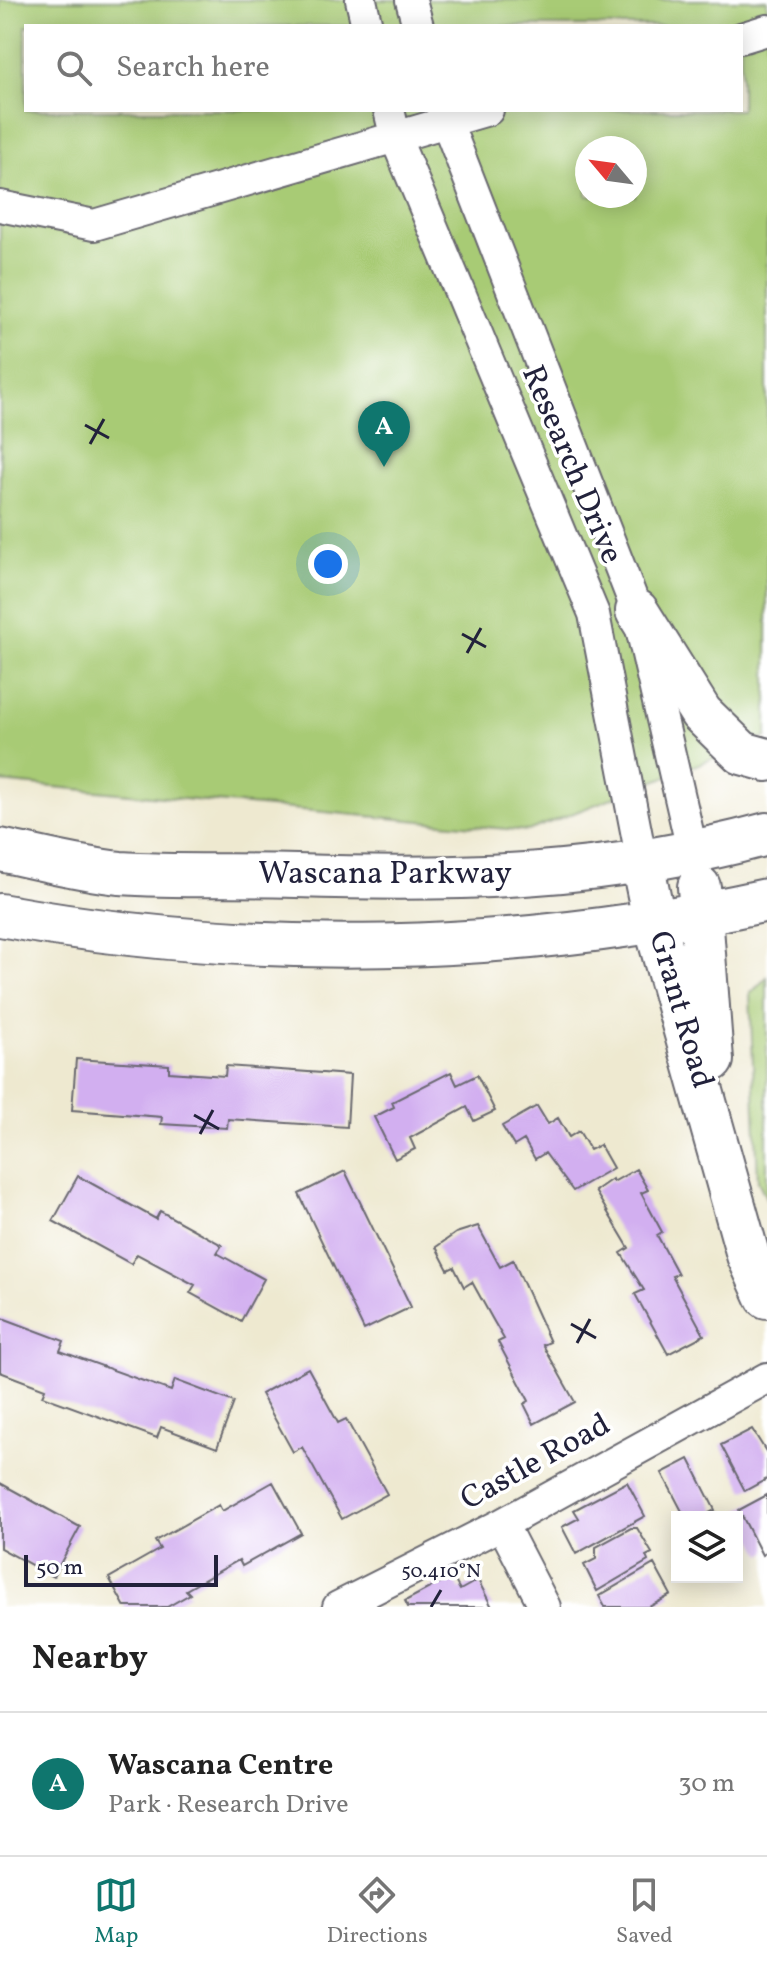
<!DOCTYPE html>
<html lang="en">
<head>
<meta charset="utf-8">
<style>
	:root { --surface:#fff; --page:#f2f2f2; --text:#222; --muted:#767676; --line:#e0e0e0; --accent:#0f766e }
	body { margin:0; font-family:Vollkorn,serif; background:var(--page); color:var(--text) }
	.controls { position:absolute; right:24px; bottom:24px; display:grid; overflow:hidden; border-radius:0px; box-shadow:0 4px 20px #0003 }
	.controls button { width:72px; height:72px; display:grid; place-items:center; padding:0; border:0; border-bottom:2px solid var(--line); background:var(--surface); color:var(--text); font:40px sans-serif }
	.compass { position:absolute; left:575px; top:136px; width:72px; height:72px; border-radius:50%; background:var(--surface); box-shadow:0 4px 20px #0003; rotate:299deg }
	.scale { position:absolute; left:24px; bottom:20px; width:194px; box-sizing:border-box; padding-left:8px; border:4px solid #22223b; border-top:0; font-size:22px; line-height:28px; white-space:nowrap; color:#22223b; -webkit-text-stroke:6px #fff; paint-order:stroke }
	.you { position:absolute; left:328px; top:564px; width:28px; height:28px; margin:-20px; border:6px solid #fff; border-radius:50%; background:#1a73e8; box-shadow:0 0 0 12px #1a73e833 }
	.badge { display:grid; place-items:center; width:52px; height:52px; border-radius:50%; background:var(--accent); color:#fff; font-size:26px; font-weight:700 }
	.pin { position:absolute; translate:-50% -66px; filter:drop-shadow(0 2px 4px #0008) }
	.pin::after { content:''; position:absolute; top:42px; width:28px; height:24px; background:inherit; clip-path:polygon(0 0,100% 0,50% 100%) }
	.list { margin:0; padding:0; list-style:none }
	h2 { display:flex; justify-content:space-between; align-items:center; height:104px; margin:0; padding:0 32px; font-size:34px }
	h2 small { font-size:26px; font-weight:400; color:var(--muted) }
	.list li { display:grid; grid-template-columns:52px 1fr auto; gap:24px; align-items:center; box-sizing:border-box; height:144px; padding:0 32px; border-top:2px solid var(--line) }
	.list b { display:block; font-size:30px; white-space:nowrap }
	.list p { margin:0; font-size:26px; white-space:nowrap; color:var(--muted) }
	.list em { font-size:26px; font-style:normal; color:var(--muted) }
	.icon { flex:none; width:44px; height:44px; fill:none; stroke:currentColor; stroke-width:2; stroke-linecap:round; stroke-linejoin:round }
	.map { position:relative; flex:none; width:767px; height:1607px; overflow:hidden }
	.search { position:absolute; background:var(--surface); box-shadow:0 4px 20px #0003; left:24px; right:24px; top:24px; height:88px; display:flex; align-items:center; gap:20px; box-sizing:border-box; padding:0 28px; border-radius:0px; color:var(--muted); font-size:30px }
	.sheet { height:248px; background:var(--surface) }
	nav { display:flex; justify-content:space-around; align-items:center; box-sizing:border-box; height:112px; border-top:2px solid var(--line); background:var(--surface); font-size:22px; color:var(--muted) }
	nav a { display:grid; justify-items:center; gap:4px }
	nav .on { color:var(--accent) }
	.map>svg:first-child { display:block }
	.green { fill:#a8cb74; stroke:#657658; stroke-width:2; fill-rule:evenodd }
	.building { fill:#d2aff0 }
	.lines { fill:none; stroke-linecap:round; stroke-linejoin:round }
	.street-casing { stroke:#69686f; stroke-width:34 }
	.secondary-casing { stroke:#69686f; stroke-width:46 }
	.street { stroke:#fff; stroke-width:30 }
	.secondary { stroke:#fff; stroke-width:42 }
	.ticks { fill:none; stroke:#22223b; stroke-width:3 }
	.labels { text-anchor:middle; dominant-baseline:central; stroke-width:7; stroke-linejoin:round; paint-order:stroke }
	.street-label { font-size:32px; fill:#22223b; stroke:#fff }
	.ticks-label { font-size:20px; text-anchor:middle; fill:#22223b; stroke:#fff; stroke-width:7; stroke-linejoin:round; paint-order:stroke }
</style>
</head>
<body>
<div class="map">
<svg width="767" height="1607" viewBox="0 0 767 1607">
	<rect width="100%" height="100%" fill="#fff"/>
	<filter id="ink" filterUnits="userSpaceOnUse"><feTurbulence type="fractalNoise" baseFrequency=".0125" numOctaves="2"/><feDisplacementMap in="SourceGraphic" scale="16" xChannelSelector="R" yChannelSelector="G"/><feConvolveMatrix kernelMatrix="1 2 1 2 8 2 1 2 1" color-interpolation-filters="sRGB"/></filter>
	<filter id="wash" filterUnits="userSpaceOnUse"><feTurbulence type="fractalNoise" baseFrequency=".006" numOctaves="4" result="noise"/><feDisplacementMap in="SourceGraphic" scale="32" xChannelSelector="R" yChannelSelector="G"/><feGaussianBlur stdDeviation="1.8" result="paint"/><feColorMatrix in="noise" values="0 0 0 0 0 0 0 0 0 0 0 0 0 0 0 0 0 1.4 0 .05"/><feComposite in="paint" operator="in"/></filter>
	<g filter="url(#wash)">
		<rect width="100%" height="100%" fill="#eee9d0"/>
		<path class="green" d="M0 0H767V737L528 831 0 782ZM26 26H741V110H26ZM587 148H635V196H587Z
			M767 977V1200L758 1181 750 994Z"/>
		<g id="blocks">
			<path class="building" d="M76 1059 169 1065V1072L225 1076 226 1066 350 1075 347 1127 228 1119 227 1128 161 1124 162 1117 72 1110Z
				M451 1072 457 1085 477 1075 495 1111 474 1121 467 1107 410 1138 415 1149 395 1159 374 1117 394 1107 392 1102Z
				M537 1106 548 1124 558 1118 569 1137 579 1131 590 1150 600 1145 613 1168 573 1191 545 1153 535 1159 524 1140 514 1146 502 1126Z
				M636 1169 648 1190 641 1193 662 1232 657 1235 678 1274 672 1276 704 1335 668 1354 635 1294 644 1290 621 1253 629 1248 595 1191 612 1179 613 1182Z
				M345 1171 411 1307 364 1330 299 1194Z
				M78 1176 156 1219 160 1211 222 1245 217 1253 264 1279 241 1321 190 1293 195 1285 137 1254 131 1264 53 1221Z
				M478 1226 500 1267 513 1260 550 1342 543 1345 575 1402 534 1424 524 1404 529 1401 498 1342 504 1339 493 1320 472 1282 464 1287 454 1267 448 1270 436 1247 456 1233Z
				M0 1317 64 1341 60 1351 171 1391 175 1380 234 1402 217 1448 161 1427 157 1438 42 1396 45 1389 0 1372Z
				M308 1368 338 1423 346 1419 387 1494 342 1519 302 1447 293 1452 261 1394Z
				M752 1429 767 1453V1479L745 1491 721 1445Z
				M689 1459 715 1510 702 1517H685L662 1473Z
				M273 1482 301 1533 242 1566 239 1560 186 1590 190 1594 167 1607H125L109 1578 160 1549 155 1541 219 1505 222 1511Z
				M627 1482 645 1516 576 1554 562 1527 579 1518 574 1510Z
				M0 1483 80 1527 53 1577 0 1548Z
				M767 1495V1552L762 1555 739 1510Z
				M631 1528H637L652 1553 646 1556 648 1561 597 1591 584 1565 596 1559V1547Z
				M654 1564 671 1595 649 1607H605L599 1596Z
				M452 1576 460 1590 478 1580 492 1607H408L405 1601Z"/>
		</g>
	</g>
	<g filter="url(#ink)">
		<use href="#blocks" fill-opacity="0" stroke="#69686f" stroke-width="2"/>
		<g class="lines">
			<g class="street-casing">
				<path id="street" d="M361 0 367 26
					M411 0 418 26
					M741 38 767 30
					M389 110 396 139 594 614 642 862
					M442 110 637 611 693 854
					M0 206 94 225 488 110
					M502 1524 545 1607
					M338 1607 502 1524 767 1378"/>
			</g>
			<g class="secondary-casing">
				<path id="secondary" d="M637 611 701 713 742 753 767 760
					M0 850C39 858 80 869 120 873 178 877 238 874 296 876 462 881 606 878 767 834
					M642 862 655 924 748 1255 767 1297
					M699 887 712 1060
					M0 915C251 961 518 955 767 900"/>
			</g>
			<use href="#street" class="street"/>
			<use href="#secondary" class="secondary"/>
		</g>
	</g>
	<path class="ticks" d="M85 425 109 438M90 444 104 419M462 634 486 647M467 653 481 628M194 1115 219 1129M200 1134 213 1110M571 1324 596 1338M577 1343 590 1319M431 1607 441 1590"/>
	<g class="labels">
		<g class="street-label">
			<text transform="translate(571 465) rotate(67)">Research Drive</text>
			<text x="385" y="875">Wascana Parkway</text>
			<text transform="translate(680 1010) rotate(74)">Grant Road</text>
			<text transform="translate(536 1463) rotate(-29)">Castle Road</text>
		</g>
	</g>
	<g class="ticks-label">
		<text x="441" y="1577">50.410°N</text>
	</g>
</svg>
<div class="controls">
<button><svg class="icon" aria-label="layers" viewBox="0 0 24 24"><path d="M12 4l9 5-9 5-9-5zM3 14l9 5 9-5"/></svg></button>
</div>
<svg class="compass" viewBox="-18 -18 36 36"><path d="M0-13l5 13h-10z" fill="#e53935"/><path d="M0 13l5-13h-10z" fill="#767676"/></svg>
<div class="scale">50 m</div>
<div class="you"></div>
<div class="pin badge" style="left:384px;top:467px">A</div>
<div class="search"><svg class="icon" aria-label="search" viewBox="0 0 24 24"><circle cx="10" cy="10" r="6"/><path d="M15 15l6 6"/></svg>Search here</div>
</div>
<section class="sheet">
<h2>Nearby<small></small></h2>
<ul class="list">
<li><span class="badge">A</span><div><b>Wascana Centre</b><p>Park · Research Drive</p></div><em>30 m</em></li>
</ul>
</section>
<nav>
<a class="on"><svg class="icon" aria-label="map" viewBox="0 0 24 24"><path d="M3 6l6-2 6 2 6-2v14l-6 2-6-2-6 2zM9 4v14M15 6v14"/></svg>Map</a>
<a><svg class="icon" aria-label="directions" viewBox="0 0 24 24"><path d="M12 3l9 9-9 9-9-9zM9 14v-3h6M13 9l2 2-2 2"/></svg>Directions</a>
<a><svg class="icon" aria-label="saved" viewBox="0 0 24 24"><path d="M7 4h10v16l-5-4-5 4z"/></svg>Saved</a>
</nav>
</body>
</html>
